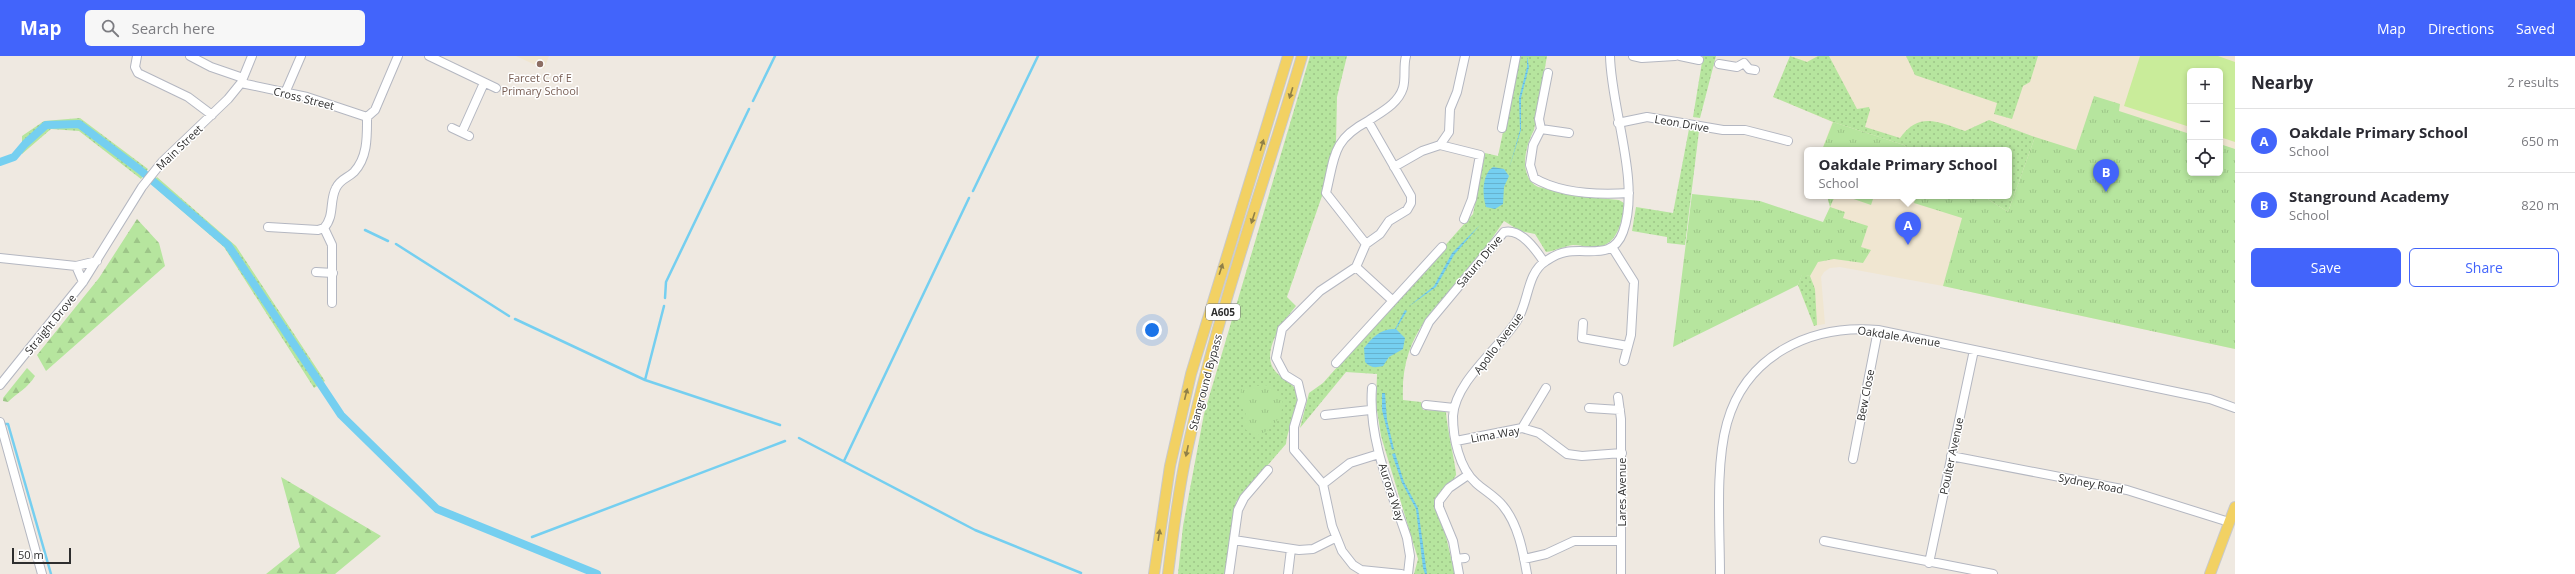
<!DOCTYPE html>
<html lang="en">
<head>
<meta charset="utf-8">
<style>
	:root { --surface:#fff; --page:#f7f7f7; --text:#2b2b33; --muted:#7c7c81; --line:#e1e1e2; --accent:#4264fb }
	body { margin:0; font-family:"Open Sans",sans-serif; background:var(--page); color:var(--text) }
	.controls { position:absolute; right:12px; top:12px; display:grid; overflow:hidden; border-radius:6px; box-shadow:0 2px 6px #0003 }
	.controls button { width:36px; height:36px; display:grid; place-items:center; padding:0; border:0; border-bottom:1px solid var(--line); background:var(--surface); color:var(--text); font:20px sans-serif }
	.scale { position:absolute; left:12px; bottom:10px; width:59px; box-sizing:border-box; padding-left:4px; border:2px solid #2e2e2e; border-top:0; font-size:11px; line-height:14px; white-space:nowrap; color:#2e2e2e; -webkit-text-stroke:3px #fff; paint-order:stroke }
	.you { position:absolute; left:1152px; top:274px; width:14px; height:14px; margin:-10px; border:3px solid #fff; border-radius:50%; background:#1a73e8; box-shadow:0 0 0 6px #1a73e833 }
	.badge { display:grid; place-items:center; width:26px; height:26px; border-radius:50%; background:var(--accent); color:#fff; font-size:13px; font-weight:700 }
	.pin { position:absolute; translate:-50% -33px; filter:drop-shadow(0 1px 2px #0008) }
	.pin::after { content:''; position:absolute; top:21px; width:14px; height:12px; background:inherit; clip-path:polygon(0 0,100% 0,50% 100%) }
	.popup { position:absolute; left:1804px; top:91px; width:208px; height:52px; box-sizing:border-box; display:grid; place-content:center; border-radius:6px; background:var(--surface); filter:drop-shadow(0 1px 3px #0005); font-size:13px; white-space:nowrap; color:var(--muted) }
	.popup b { font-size:15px; color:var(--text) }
	.popup::after { content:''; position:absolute; left:50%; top:100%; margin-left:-8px; border:8px solid transparent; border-top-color:var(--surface) }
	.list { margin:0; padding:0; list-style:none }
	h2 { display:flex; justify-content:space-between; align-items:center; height:52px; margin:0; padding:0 16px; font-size:17px }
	h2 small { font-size:13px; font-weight:400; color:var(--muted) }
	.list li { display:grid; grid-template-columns:26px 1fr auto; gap:12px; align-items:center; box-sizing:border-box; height:64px; padding:0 16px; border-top:1px solid var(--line) }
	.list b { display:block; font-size:15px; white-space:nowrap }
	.list p { margin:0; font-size:13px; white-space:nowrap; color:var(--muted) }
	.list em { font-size:13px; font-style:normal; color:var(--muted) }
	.actions { display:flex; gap:8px; padding:12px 16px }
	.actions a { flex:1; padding:9px 0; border:1px solid var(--accent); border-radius:6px; text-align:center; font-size:14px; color:var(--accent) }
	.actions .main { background:var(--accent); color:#fff }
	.icon { flex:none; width:22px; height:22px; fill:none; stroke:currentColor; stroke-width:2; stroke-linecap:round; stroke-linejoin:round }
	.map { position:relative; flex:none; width:2235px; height:518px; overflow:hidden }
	header { display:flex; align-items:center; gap:24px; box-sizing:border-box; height:56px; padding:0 20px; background:var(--accent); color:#fff }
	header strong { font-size:19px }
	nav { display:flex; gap:22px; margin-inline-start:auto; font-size:14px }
	.search { width:280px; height:36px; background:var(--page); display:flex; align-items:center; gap:10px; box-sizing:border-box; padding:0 14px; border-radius:6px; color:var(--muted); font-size:15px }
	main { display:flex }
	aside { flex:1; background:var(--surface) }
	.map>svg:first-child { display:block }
	.education { fill:#f0e6d1; fill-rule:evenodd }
	.grass { fill:url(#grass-dots) }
	.forest { fill:url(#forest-firs) }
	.park { fill:url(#park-tufts) }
	.pitch { fill:#c9ec9a }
	.water { fill:url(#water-rules) }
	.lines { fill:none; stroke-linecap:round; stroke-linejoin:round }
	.stream { stroke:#75cff0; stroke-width:2.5 }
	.canal { stroke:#75cff0; stroke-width:8 }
	.minor-casing { stroke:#b4b7c1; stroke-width:10 }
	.major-casing { stroke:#c9c9c9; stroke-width:12 }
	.minor { stroke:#fff; stroke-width:8 }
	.major { stroke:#f2d163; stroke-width:10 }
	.oneway { fill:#908048 }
	.education-dot { fill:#8d6e63; stroke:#fff; stroke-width:1.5 }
	.labels { text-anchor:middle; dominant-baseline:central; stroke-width:3; stroke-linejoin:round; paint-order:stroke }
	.shield { fill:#fff; stroke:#6d6d6d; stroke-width:1 }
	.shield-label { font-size:10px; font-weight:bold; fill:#2e2e2e }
	.education-label { font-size:11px; fill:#785e54; stroke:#fff }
	.street-label { font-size:11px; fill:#2e2e2e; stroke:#fff }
</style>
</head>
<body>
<header>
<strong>Map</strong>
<div class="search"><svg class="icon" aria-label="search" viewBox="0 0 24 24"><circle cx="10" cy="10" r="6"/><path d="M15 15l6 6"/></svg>Search here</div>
<nav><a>Map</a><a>Directions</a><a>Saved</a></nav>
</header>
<main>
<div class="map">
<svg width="2235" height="518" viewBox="0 0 2235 518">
	<defs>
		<pattern id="grass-dots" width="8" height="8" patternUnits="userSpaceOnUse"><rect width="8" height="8" fill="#b6e59e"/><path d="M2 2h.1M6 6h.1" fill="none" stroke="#9dc588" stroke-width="1.8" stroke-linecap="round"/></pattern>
		<pattern id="forest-firs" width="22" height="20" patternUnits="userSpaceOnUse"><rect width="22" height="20" fill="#b6e59e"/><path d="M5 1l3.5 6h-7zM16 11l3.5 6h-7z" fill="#9dc588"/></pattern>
		<pattern id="park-tufts" width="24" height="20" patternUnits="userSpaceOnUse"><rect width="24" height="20" fill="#b6e59e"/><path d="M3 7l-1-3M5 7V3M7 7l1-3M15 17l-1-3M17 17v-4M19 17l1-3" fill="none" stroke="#9dc588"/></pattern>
		<pattern id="water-rules" width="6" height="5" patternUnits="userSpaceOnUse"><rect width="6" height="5" fill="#75cff0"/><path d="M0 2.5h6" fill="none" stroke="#66b2ce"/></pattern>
	</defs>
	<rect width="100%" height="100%" fill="#efe9e1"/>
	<path class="education" d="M516 0H549L544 13Z
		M1790 0H2235V293L1943 230 1840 211 1830 212 1824 216 1821 221 1825 268 1814 270 1798 229 1830 151 1827 140H2009V94H1822L1832 66 1773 41ZM2190 15H2220V117H2190Z"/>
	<path class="grass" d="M1310 0H1347L1337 41 1336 86 1322 140 1287 241 1296 250C1283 266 1257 299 1278 318 1285 325 1295 327 1297 338 1300 354 1287 372 1286 388L1236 446 1225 518H1178L1183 470 1204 358Z
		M1519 0H1547L1534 74C1525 91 1518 120 1538 131L1588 141 1619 144 1624 147C1623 164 1618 188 1598 191 1590 192 1581 189 1573 189 1564 190 1555 195 1546 196L1535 178 1520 175 1504 165C1494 179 1485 194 1474 207 1436 252 1400 278 1403 344L1421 346 1423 354 1446 355C1446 368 1457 415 1456 419 1452 428 1441 433 1437 443L1455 518H1414L1418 503 1381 380 1376 348 1377 318 1346 316 1300 372 1309 337 1323 327 1473 158 1485 97 1498 100Z
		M1703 0H1716L1700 62 1693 61Z
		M1790 0 1807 6 1818 0H1829L1857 53 1869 51 1870 54 1865 71 1900 82C1919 55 1939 66 1965 75L1989 64 2035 81 2008 156 1983 140H2009V94H1911L1904 89 1833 66 1773 41Z
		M1906 0H2038L2030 26 2023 30 2012 63 1994 58 1997 47 1915 19Z
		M80 62 148 113 141 123 79 75 51 73 22 98V80L44 65Z
		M1689 73 1699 75 1685 189 1667 187V181L1632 175 1636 151 1673 157Z
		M157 121 236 190 325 325 314 332 224 191 151 128Z
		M1802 218 1810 220 1815 233 1817 269 1814 270 1798 229Z"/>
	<path class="forest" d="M137 163 159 187 165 210 46 315 37 299 99 222Z
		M27 312 35 320C28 332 17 337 8 346L3 345V342Z
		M281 421 381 480 335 518H266L300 491Z"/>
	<path class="park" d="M2094 40 2120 48 2119 55 2190 78V117H2220V88L2235 93V293L1943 230 1962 162 1914 147 1915 143 1905 140H1983L2008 156 2035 81 2076 94Z
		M1833 66 1904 89 1911 94H1822Z
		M1692 138 1760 145 1823 166 1830 151 1827 140H1835L1830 151 1845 156 1843 162 1868 170 1861 191 1871 194 1863 207 1834 203 1818 206 1810 220 1802 219 1798 229 1673 291Z
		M1845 140H1874L1871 149Z
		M1264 329 1271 330 1281 338C1288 356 1272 377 1254 380L1245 373 1244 368 1246 355 1240 350 1241 332Z"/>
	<path class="pitch" d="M2140 0H2218L2235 6V86L2220 81V15H2190V71L2124 50Z"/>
	<path class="water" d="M1527 0 1529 11 1521 42V74L1509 113 1520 74 1519 42 1527 11Z
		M1493 111 1504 113 1509 120 1504 131 1503 148 1495 153 1486 151C1482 139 1482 118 1493 111Z
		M1480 169 1454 199 1436 231 1408 251 1434 230 1452 197Z
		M1405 254 1407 255 1396 273 1405 282 1403 293 1389 301 1383 310C1375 312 1371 312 1365 306L1364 292C1372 282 1381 272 1395 273Z
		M1382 337H1385L1387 364 1394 393 1392 394 1382 354Z
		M1395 397 1404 426 1418 452 1427 518H1425L1423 512 1416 453 1402 427 1392 398Z"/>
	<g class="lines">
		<path class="stream" d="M753 45 775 0
			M973 135 1038 0
			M365 174 388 185
			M396 188 509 260
			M665 242 666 226 749 53
			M664 250 645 324 780 369
			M515 263 645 324
			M4 368H8L51 518
			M799 382 975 474 1081 517
			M844 405 969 142
			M532 481 785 385
			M524 489 526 487"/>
		<path class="canal" d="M0 106 14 101 25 88 46 69 79 68 140 114 228 189 341 359 437 453 597 518"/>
		<g class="minor-casing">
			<path id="minor" d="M137 0 135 11 138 17 188 41 212 59
				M190 0 211 11 243 22
				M429 0 496 32
				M1633 0 1642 2 1675 0
				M1680 0 1699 4
				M1744 7 1749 13 1755 14
				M1719 8 1737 11 1744 7
				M1548 17 1539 63 1541 73 1533 89 1530 109 1534 122C1561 138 1598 139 1629 137
				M241 27 307 41 367 61
				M285 37 301 0
				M367 61 375 54 398 0
				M1368 65C1381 56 1398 48 1403 32 1406 22 1403 10 1406 0
				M1618 67 1647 61 1723 74H1745L1788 85
				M452 72 469 80
				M1502 72 1516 0
				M1541 73 1569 77
				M462 76 484 27
				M1440 89 1480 99 1472 143 1464 163
				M1394 111 1422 95 1440 89 1449 76 1450 53 1457 36 1465 0
				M268 171 318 174 324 172C335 160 329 145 336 132 340 123 348 122 354 116 368 101 367 80 367 61
				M324 172 332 189V247
				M1366 188 1326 137C1335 100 1332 84 1368 65L1411 140V147L1407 154 1389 165 1380 178 1366 188 1356 211 1320 235 1282 273 1276 302 1285 319 1298 327 1302 344 1294 371V394L1323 428 1332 470 1342 495 1353 509 1361 514 1401 518
				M1612 191 1634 226 1631 279 1624 305
				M0 202 76 210 97 205
				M76 210 83 226
				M1356 211 1392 244
				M316 216 333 217
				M1583 267 1582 282 1628 290
				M1415 295 1429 266 1504 176C1521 172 1536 194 1544 206
				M1336 307 1442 191
				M0 329 83 226 142 131 162 106 228 43 241 27 252 0
				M1372 332C1368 384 1391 434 1407 482L1410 500 1408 518
				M1618 341 1621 363V518
				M1426 349 1454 352
				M1589 352 1620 354
				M1325 359 1370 354
				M0 366 42 518
				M1522 372 1546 332
				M1456 385 1522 372 1539 377 1567 398 1582 400 1622 397
				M1951 400 2127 434 2229 466
				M1853 403 1878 274
				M1323 428 1350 407 1379 398
				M1234 484 1299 494 1313 493 1335 482
				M1824 485 1993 518
				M1456 503 1465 502
				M1524 503 1546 498 1574 485H1621
				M1929 507 1974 294
				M1229 518 1238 454 1244 442 1268 414
				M1288 518 1291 493
				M1459 518 1453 485 1439 451V445L1449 432 1468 419
				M1527 518C1523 495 1518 468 1503 450 1496 441 1485 435 1476 427 1459 412 1453 382 1453 360 1455 326 1498 293 1516 266 1529 248 1526 217 1546 205 1552 201 1559 197 1566 196 1588 192 1613 204 1623 176 1641 127 1611 53 1610 0
				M1720 518C1720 473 1715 410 1727 367 1746 299 1811 268 1878 274L2210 343 2235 352"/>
		</g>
		<g class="major-casing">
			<path id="major" d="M1154 518 1170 410 1191 318 1288 0
				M1168 518C1173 477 1178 436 1187 395 1216 261 1263 131 1302 0
				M2210 518 2235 451"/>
		</g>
		<use href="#minor" class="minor"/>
		<use href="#major" class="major"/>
	</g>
	<defs><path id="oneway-solid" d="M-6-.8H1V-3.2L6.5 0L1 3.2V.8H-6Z"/></defs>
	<g class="oneway">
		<use href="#oneway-solid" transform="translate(1291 37) rotate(107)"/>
		<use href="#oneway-solid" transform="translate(1262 89) rotate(-73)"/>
		<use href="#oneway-solid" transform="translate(1253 162) rotate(108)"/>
		<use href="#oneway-solid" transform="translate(1221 213) rotate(-72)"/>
		<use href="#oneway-solid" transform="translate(1186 338) rotate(-76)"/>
		<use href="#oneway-solid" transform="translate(1187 395) rotate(102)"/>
		<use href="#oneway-solid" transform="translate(1159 479) rotate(-81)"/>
	</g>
	<circle class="education-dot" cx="540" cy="8" r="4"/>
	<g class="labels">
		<rect class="shield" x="1206" y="248" width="34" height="16" rx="3"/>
		<g class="shield-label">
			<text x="1223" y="256">A605</text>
		</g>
		<g class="education-label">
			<text x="540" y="21">Farcet C of E<tspan x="540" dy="13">Primary School</tspan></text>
		</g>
		<g class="street-label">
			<text transform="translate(304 42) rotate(14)">Cross Street</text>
			<text transform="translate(1682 67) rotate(10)">Leon Drive</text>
			<text transform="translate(179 91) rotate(-44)">Main Street</text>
			<text transform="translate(1479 205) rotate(-50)">Saturn Drive</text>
			<text transform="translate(50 268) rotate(-51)">Straight Drove</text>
			<text transform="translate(1899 280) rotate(9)">Oakdale Avenue</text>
			<text transform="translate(1498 287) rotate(-53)">Apollo Avenue</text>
			<text transform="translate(1205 326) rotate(-75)">Stanground Bypass</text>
			<text transform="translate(1865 339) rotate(-79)">Bew Close</text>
			<text transform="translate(1495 378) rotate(-10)">Lima Way</text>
			<text transform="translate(1951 400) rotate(-78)">Poulter Avenue</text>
			<text transform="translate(2091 427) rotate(11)">Sydney Road</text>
			<text transform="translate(1392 436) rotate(72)">Aurora Way</text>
			<text transform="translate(1621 436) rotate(-90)">Lares Avenue</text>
		</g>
	</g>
</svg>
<div class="controls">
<button>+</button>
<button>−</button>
<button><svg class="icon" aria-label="locate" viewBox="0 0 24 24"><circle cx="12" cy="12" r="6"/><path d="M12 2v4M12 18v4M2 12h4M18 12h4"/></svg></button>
</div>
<div class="scale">50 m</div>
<div class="you"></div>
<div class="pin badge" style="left:1908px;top:189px">A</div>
<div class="popup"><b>Oakdale Primary School</b>School</div>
<div class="pin badge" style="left:2106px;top:136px">B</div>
</div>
<aside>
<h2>Nearby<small>2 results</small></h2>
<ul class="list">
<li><span class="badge">A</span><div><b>Oakdale Primary School</b><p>School</p></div><em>650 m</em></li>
<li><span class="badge">B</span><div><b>Stanground Academy</b><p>School</p></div><em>820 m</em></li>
</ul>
<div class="actions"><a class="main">Save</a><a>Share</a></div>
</aside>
</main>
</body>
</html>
